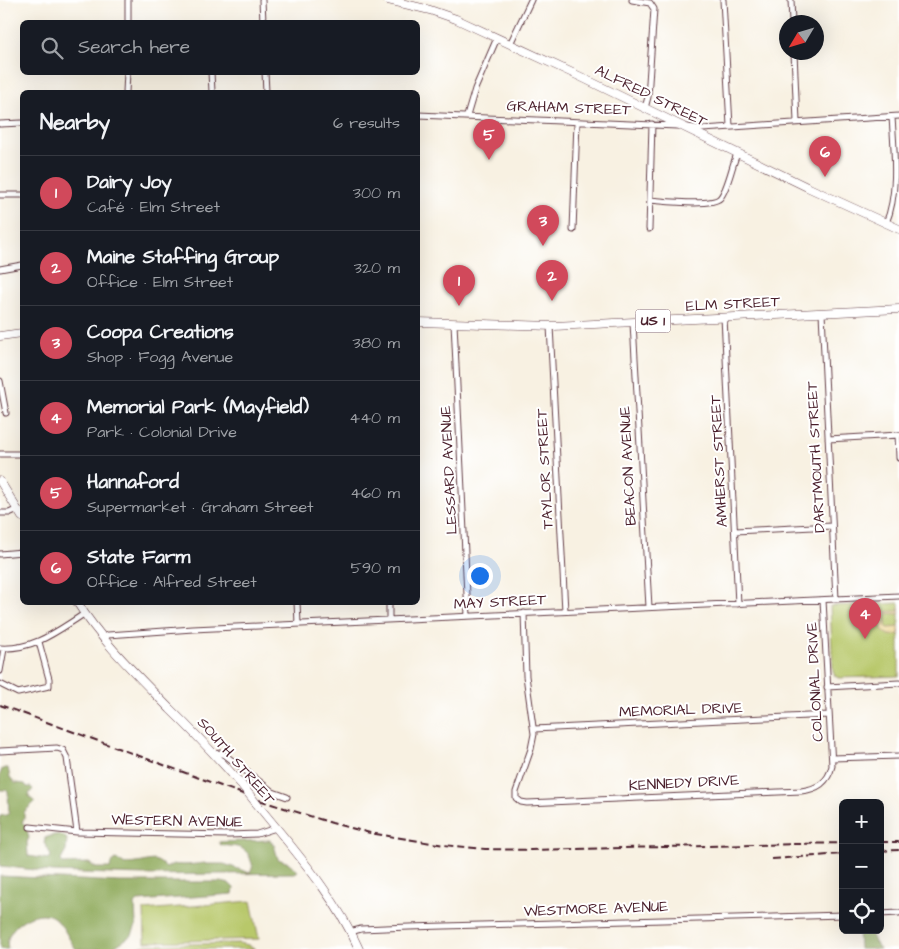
<!DOCTYPE html>
<html lang="en">
<head>
<meta charset="utf-8">
<style>
	:root { --surface:#171b24; --page:#242831; --text:#f1f3f6; --muted:#9ea1a6; --line:#363941; --accent:#d1495b }
	body { margin:0; font-family:"Architects Daughter",sans-serif; background:var(--page); color:var(--text) }
	.controls { position:absolute; right:15px; bottom:15px; display:grid; overflow:hidden; border-radius:8px; box-shadow:0 5px 20px #0002 }
	.controls button { width:45px; height:45px; display:grid; place-items:center; padding:0; border:0; border-bottom:1px solid var(--line); background:var(--surface); color:var(--text); font:25px sans-serif }
	.compass { position:absolute; left:779px; top:15px; width:45px; height:45px; border-radius:50%; background:var(--surface); box-shadow:0 5px 20px #0002; rotate:232deg }
	.you { position:absolute; left:479px; top:575px; width:18px; height:18px; margin:-12px; border:4px solid #fff; border-radius:50%; background:#1a73e8; box-shadow:0 0 0 8px #1a73e833 }
	.badge { display:grid; place-items:center; width:32px; height:32px; border-radius:50%; background:var(--accent); color:#fff; font-size:16px; font-weight:700 }
	.pin { position:absolute; translate:-50% -41px; filter:drop-shadow(0 1px 2px #0008) }
	.pin::after { content:''; position:absolute; top:26px; width:18px; height:15px; background:inherit; clip-path:polygon(0 0,100% 0,50% 100%) }
	.list { margin:0; padding:0; list-style:none }
	h2 { display:flex; justify-content:space-between; align-items:center; height:65px; margin:0; padding:0 20px; font-size:21px }
	h2 small { font-size:16px; font-weight:400; color:var(--muted) }
	.list li { display:grid; grid-template-columns:32px 1fr auto; gap:15px; align-items:center; box-sizing:border-box; height:75px; padding:0 20px; border-top:1px solid var(--line) }
	.list b { display:block; font-size:19px; white-space:nowrap }
	.list p { margin:0; font-size:16px; white-space:nowrap; color:var(--muted) }
	.list em { font-size:16px; font-style:normal; color:var(--muted) }
	.icon { flex:none; width:28px; height:28px; fill:none; stroke:currentColor; stroke-width:2; stroke-linecap:round; stroke-linejoin:round }
	.map { position:relative; flex:none; width:899px; height:949px; overflow:hidden }
	.search { position:absolute; background:var(--surface); box-shadow:0 5px 20px #0002; left:20px; top:20px; width:400px; height:55px; display:flex; align-items:center; gap:12px; box-sizing:border-box; padding:0 18px; border-radius:8px; color:var(--muted); font-size:19px }
	.panel { position:absolute; background:var(--surface); box-shadow:0 5px 20px #0002; left:20px; top:90px; width:400px; height:515px; border-radius:8px }
	.map>svg:first-child { display:block }
	.green { fill:#b8c86b; stroke:#81744b }
	.forest { fill:#92ac5f; stroke:#6e6645 }
	.sand { fill:#eeda9e; stroke:#9c7c64 }
	.lines { fill:none; stroke-linecap:round; stroke-linejoin:round }
	.street-casing { stroke:#643e46; stroke-width:7 }
	.secondary-casing { stroke:#643e46; stroke-width:9 }
	.primary-casing { stroke:#643e46; stroke-width:9 }
	.street { stroke:#fff; stroke-width:5 }
	.secondary { stroke:#fff; stroke-width:8 }
	.primary { stroke:#fff; stroke-width:8 }
	.rail { stroke:#4a1f2b; stroke-width:2; stroke-dasharray:8 4; stroke-linecap:butt }
	.secondary-bridge-casing { stroke:#643e46; stroke-width:9; stroke-linecap:butt }
	.secondary-bridge { stroke:#fff; stroke-width:8 }
	.labels { text-anchor:middle; dominant-baseline:central; stroke-width:4; stroke-linejoin:round; paint-order:stroke }
	.shield { fill:#fff; stroke:#80626b; stroke-width:1 }
	.shield-label { font-size:14px; font-weight:bold; fill:#4a1f2b }
	.street-label { font-size:15px; fill:#4a1f2b; stroke:#fff }
</style>
</head>
<body>
<div class="map">
<svg width="899" height="949" viewBox="0 0 899 949">
	<rect width="100%" height="100%" fill="#fff"/>
	<filter id="ink" filterUnits="userSpaceOnUse"><feTurbulence type="fractalNoise" baseFrequency=".02" numOctaves="2"/><feDisplacementMap in="SourceGraphic" scale="10" xChannelSelector="R" yChannelSelector="G"/><feConvolveMatrix kernelMatrix="1 2 1 2 8 2 1 2 1" color-interpolation-filters="sRGB"/></filter>
	<filter id="wash" filterUnits="userSpaceOnUse"><feTurbulence type="fractalNoise" baseFrequency=".0096" numOctaves="4" result="noise"/><feDisplacementMap in="SourceGraphic" scale="20" xChannelSelector="R" yChannelSelector="G"/><feGaussianBlur stdDeviation="1.12" result="paint"/><feColorMatrix in="noise" values="0 0 0 0 0 0 0 0 0 0 0 0 0 0 0 0 0 1.4 0 .05"/><feComposite in="paint" operator="in"/></filter>
	<g filter="url(#wash)">
		<rect width="100%" height="100%" fill="#f8f1e2"/>
		<path class="green" d="M899 603V676L839 678 835 676 833 672 830 606Z
			M251 901 259 939 145 942 144 910Z
			M238 943 248 945 256 949H132L146 945Z"/>
		<path class="forest" d="M5 768H8L10 777 15 783 25 784 27 787H31L33 789 29 794V797L35 802 24 812V819L22 822 26 826 29 838 27 842 28 856 48 859 51 857 50 853 44 843 45 838C53 835 61 832 67 839L66 851 61 860 62 864 89 863 96 868H110L111 863 116 859 125 865C129 863 131 864 136 863 150 862 154 855 166 868L173 864C181 866 196 864 205 863L206 864H224L250 873C253 867 253 866 251 861 247 845 235 847 221 845L219 842 270 840 274 845 278 859 289 863 298 871 295 873 143 875 52 872 0 866V816L6 815 9 813 8 792 6 790H0V775L2 769Z
			M0 876 119 882H221L230 884 234 888 233 894 138 901 135 904 136 925 132 935 111 949H76C69 940 63 924 53 917 38 906 2 927 8 949H0Z
			M858 930H869L872 938 880 949H859Z"/>
		<path class="sand" d="M899 608V614L887 613 886 626 888 628 899 627V634C884 640 876 625 882 612L898 611Z"/>
	</g>
	<g filter="url(#ink)">
		<g class="lines">
			<g class="street-casing">
				<path id="street" d="M262 0 263 22
					M632 0 650 3 654 9 648 97 645 108
					M723 0 730 126
					M791 0 792 22
					M128 22V0
					M510 44 531 0
					M794 52 797 122
					M211 72 212 92
					M265 72 266 92
					M126 92 127 72
					M418 115 677 126
					M467 116 475 89 497 38
					M0 124 22 123
					M688 127 703 129 899 116
					M0 195H22
					M650 200C664 201 711 207 720 198 728 189 732 165 737 154
					M886 223C899 193 894 150 892 117
					M649 229 652 124
					M573 230 577 122
					M0 269 22 265
					M822 313 836 599
					M724 317 738 604
					M454 323 468 616
					M633 323 649 607
					M550 326 565 611
					M0 381 6 413
					M898 435 899 458
					M828 439 899 435
					M0 454H22
					M0 513H9L18 509
					M735 531 832 526
					M0 554 22 552
					M297 602 298 624
					M389 602V620
					M524 613 526 676 534 734 531 749 516 792V798L521 802 527 803 801 791C817 789 828 783 832 766L823 600
					M102 638 108 635 193 629 899 596
					M0 648C34 650 57 631 84 614
					M0 671 4 649
					M0 684 18 693 49 686V679L39 642
					M827 687 899 683
					M534 729 829 715
					M0 751 57 748 63 750 67 758 77 832 229 835 257 834 276 828
					M215 754 220 753 225 755 273 792 287 797
					M832 758 899 756
					M30 827 77 832
					M880 914 899 913
					M350 932 361 929 409 927 843 915"/>
			</g>
			<g class="secondary-casing">
				<path id="secondary" d="M388 0 430 10 456 19 579 76 807 187 899 229
					M0 481 22 517
					M77 602C102 642 137 675 170 709 195 733 218 758 241 784
					M256 803C293 849 335 895 359 949"/>
			</g>
			<g class="primary-casing">
				<path id="primary" d="M418 322 554 326 899 309
					M0 336 22 333"/>
			</g>
			<use href="#street" class="street"/>
			<use href="#secondary" class="secondary"/>
			<use href="#primary" class="primary"/>
			<path class="rail" d="M0 705 262 801 332 823 370 833 444 845 485 849 531 850 843 843
				M880 842H899
				M880 851 899 850
				M772 859 843 854"/>
			<g class="secondary-bridge-casing">
				<path id="secondary-bridge" d="M241 784 256 803"/>
			</g>
			<use href="#secondary-bridge" class="secondary-bridge"/>
		</g>
	</g>
	<g class="labels">
		<rect class="shield" x="635.5" y="309.5" width="35" height="23" rx="4"/>
		<g class="shield-label">
			<text x="653" y="321">US 1</text>
		</g>
		<g class="street-label">
			<text transform="translate(651 96) rotate(26)">ALFRED STREET</text>
			<text transform="translate(569 108) rotate(2)">GRAHAM STREET</text>
			<text transform="translate(733 304) rotate(-3)">ELM STREET</text>
			<text transform="translate(816 457) rotate(-93)">DARTMOUTH STREET</text>
			<text transform="translate(719 461) rotate(-93)">AMHERST STREET</text>
			<text transform="translate(628 466) rotate(-93)">BEACON AVENUE</text>
			<text transform="translate(545 469) rotate(-93)">TAYLOR STREET</text>
			<text transform="translate(449 470) rotate(-93)">LESSARD AVENUE</text>
			<text transform="translate(500 602) rotate(-3)">MAY STREET</text>
			<text transform="translate(815 682) rotate(-93)">COLONIAL DRIVE</text>
			<text transform="translate(681 710) rotate(-2)">MEMORIAL DRIVE</text>
			<text transform="translate(236 761) rotate(49)">SOUTH STREET</text>
			<text transform="translate(684 783) rotate(-3)">KENNEDY DRIVE</text>
			<text transform="translate(177 821) rotate(1)">WESTERN AVENUE</text>
			<text transform="translate(596 909) rotate(-2)">WESTMORE AVENUE</text>
		</g>
	</g>
</svg>
<div class="controls">
<button>+</button>
<button>−</button>
<button><svg class="icon" aria-label="locate" viewBox="0 0 24 24"><circle cx="12" cy="12" r="6"/><path d="M12 2v4M12 18v4M2 12h4M18 12h4"/></svg></button>
</div>
<svg class="compass" viewBox="-18 -18 36 36"><path d="M0-13l5 13h-10z" fill="#e53935"/><path d="M0 13l5-13h-10z" fill="#9ea1a6"/></svg>
<div class="you"></div>
<div class="pin badge" style="left:459px;top:306px">1</div>
<div class="pin badge" style="left:552px;top:301px">2</div>
<div class="pin badge" style="left:543px;top:246px">3</div>
<div class="pin badge" style="left:865px;top:639px">4</div>
<div class="pin badge" style="left:489px;top:160px">5</div>
<div class="pin badge" style="left:825px;top:177px">6</div>
<div class="search"><svg class="icon" aria-label="search" viewBox="0 0 24 24"><circle cx="10" cy="10" r="6"/><path d="M15 15l6 6"/></svg>Search here</div>
<section class="panel">
<h2>Nearby<small>6 results</small></h2>
<ul class="list">
<li><span class="badge">1</span><div><b>Dairy Joy</b><p>Café · Elm Street</p></div><em>300 m</em></li>
<li><span class="badge">2</span><div><b>Maine Staffing Group</b><p>Office · Elm Street</p></div><em>320 m</em></li>
<li><span class="badge">3</span><div><b>Coopa Creations</b><p>Shop · Fogg Avenue</p></div><em>380 m</em></li>
<li><span class="badge">4</span><div><b>Memorial Park (Mayfield)</b><p>Park · Colonial Drive</p></div><em>440 m</em></li>
<li><span class="badge">5</span><div><b>Hannaford</b><p>Supermarket · Graham Street</p></div><em>460 m</em></li>
<li><span class="badge">6</span><div><b>State Farm</b><p>Office · Alfred Street</p></div><em>590 m</em></li>
</ul>
</section>
</div>
</body>
</html>
